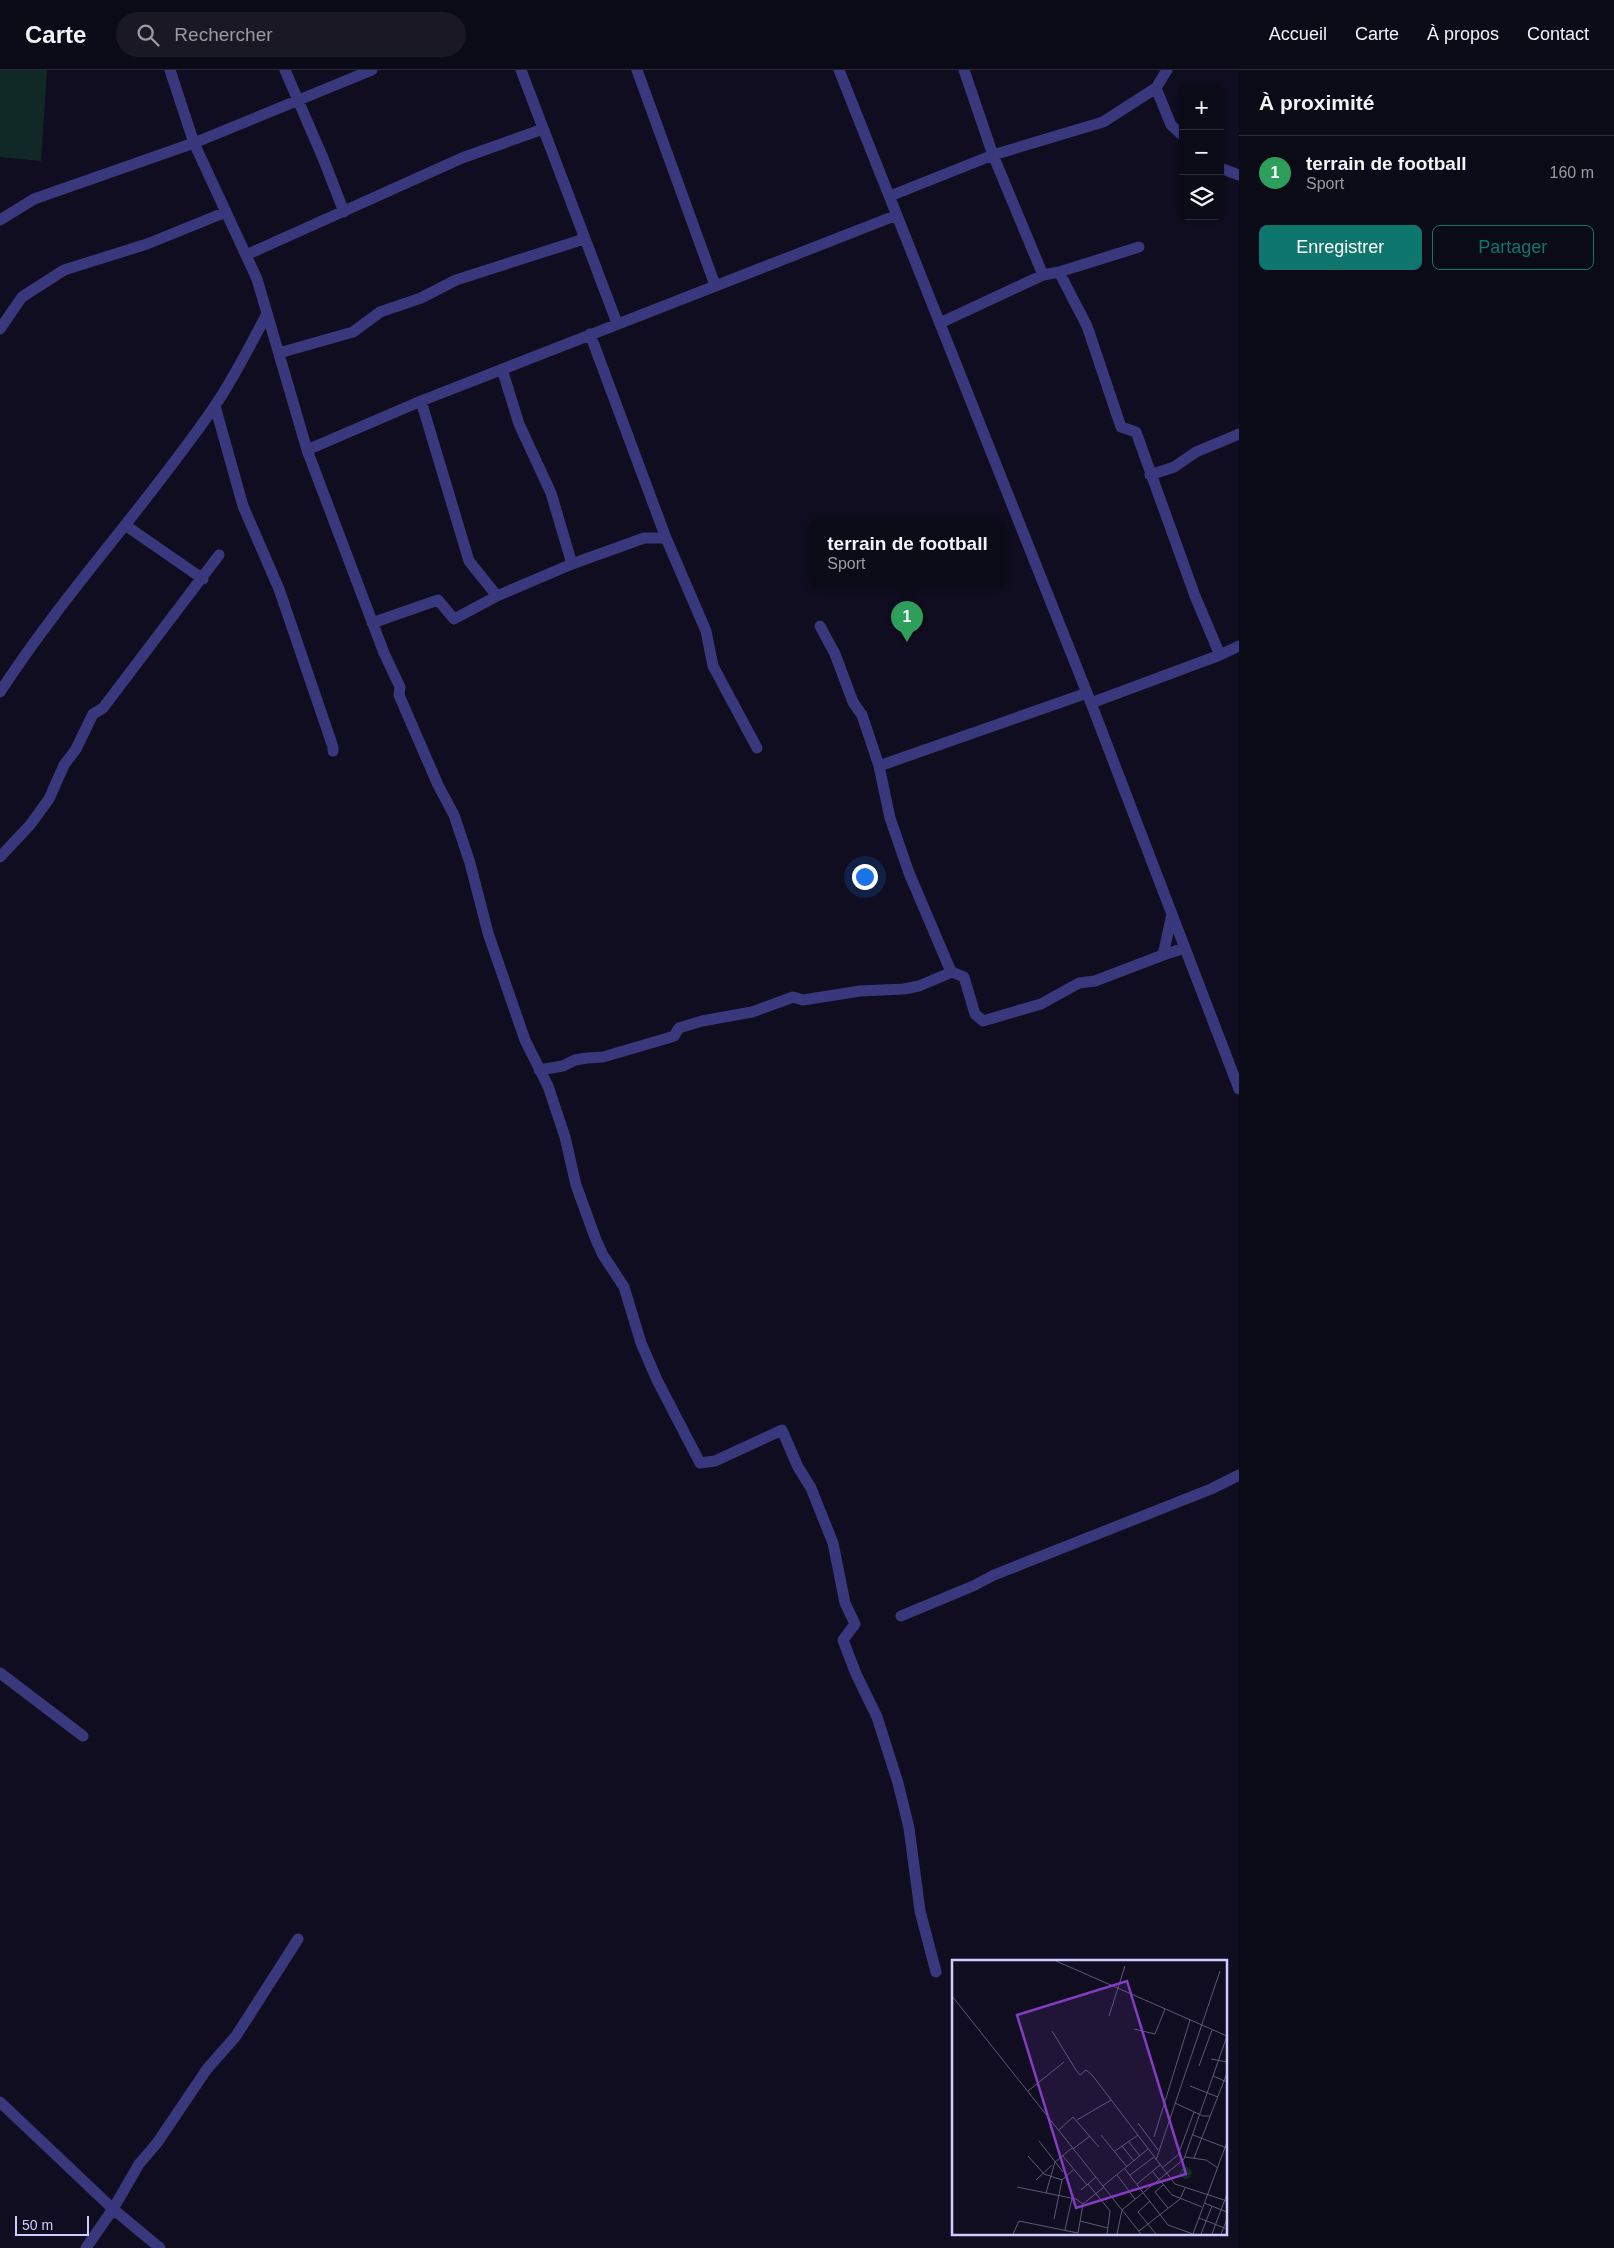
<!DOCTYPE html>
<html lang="fr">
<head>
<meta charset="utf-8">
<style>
	:root { --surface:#0b0a17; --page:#191824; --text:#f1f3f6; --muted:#9a9aa1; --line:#2b2b36; --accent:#0f766e }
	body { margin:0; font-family:Helvetica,sans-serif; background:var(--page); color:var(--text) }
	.controls { position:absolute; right:15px; top:15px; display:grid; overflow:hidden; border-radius:8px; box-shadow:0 1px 4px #0004 }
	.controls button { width:45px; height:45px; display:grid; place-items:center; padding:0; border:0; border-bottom:1px solid var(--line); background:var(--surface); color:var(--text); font:25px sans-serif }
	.scale { position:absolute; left:15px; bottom:12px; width:74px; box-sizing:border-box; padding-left:5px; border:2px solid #d0cbfe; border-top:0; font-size:14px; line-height:18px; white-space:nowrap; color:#d0cbfe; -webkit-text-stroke:4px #0f0d1f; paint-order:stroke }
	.you { position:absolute; left:864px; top:806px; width:18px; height:18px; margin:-12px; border:4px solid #fff; border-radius:50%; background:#1a73e8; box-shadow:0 0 0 8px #1a73e833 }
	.badge { display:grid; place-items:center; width:32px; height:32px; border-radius:50%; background:var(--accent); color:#fff; font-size:16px; font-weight:700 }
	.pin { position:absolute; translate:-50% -41px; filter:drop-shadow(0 1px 2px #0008) }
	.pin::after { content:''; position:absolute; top:26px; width:18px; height:15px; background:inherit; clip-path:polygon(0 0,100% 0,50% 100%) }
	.popup { position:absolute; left:810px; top:450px; width:195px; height:65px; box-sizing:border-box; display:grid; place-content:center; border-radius:8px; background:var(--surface); filter:drop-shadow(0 1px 4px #0005); font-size:16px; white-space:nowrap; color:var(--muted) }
	.popup b { font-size:19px; color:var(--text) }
	.popup::after { content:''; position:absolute; left:50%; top:100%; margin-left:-10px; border:10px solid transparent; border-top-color:var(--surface) }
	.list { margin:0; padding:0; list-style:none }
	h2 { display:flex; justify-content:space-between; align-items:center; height:65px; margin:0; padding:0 20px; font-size:21px }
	h2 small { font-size:16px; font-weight:400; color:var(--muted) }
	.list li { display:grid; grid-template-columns:32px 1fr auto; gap:15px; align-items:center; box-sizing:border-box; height:75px; padding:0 20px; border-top:1px solid var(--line) }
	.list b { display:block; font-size:19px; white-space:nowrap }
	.list p { margin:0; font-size:16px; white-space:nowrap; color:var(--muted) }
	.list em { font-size:16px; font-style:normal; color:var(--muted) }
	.actions { display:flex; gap:10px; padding:15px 20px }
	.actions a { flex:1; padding:11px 0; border:1px solid var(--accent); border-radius:8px; text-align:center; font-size:18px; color:var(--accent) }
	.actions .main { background:var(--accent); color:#fff }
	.icon { flex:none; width:28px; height:28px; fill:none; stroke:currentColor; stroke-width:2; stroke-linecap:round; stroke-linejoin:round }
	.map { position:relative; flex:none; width:1239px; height:2178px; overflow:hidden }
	header { display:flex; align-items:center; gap:30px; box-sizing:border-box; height:70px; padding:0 25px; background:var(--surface); border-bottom:1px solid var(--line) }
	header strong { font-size:24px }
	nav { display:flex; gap:28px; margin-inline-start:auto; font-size:18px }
	.search { width:350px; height:45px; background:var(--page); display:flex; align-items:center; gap:12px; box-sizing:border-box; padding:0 18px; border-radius:28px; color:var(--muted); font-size:19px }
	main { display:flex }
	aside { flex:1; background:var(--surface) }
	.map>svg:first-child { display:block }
	.green { fill:#102927 }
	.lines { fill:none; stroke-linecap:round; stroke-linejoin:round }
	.minor { stroke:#39387d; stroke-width:11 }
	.inset-road { fill:none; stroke:#5c5978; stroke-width:1 }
	.view { fill:#843cc5; fill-opacity:0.15; stroke:#843cc5; stroke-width:2.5 }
	.inset-edge { fill:none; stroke:#d0cbfe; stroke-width:2.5 }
</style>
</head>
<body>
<header>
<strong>Carte</strong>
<div class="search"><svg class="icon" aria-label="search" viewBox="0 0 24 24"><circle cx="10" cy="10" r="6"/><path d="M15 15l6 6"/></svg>Rechercher</div>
<nav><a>Accueil</a><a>Carte</a><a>À propos</a><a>Contact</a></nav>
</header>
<main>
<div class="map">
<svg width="1239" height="2178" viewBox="0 0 1239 2178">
	<rect width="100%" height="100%" fill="#0f0d1f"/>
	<path class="green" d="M0 0H47L41 91 0 87Z"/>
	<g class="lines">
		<path class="minor" d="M170 0 194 73 257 209 307 380 384 583 400 617 399 625 438 715 454 745 470 793 488 863 525 970 548 1016 565 1067 576 1115 596 1170 603 1185 624 1217 641 1273 657 1310 700 1393 715 1391 782 1360 798 1397 811 1418 833 1473 845 1533 855 1554 843 1570 856 1604 877 1647 898 1713 909 1758 920 1841 936 1902
			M285 0 323 88 344 142
			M521 0 617 253
			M637 0 715 215
			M839 0 1091 633 1239 1019
			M964 0 993 85 1043 205
			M1156 18 1171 55 1183 66
			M1220 98 1239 105
			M890 126 993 85 1103 52 1156 18 1167 0
			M0 150 34 129 194 73 372 0
			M246 185 462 88 543 59
			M1059 202 1087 256 1121 357 1136 362 1195 526 1220 585
			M940 253 1043 205 1059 202 1139 177
			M0 259 22 227 64 200 147 174 226 142
			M590 264 666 468 706 561 713 596 757 678
			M279 283 353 262 380 242 421 228 456 210 584 169
			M502 299 519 354 551 423 572 494
			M421 331 469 491 497 526
			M215 336 243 436 279 519 333 677V681
			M307 380 421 331 897 145
			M1150 405 1174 397 1196 382 1239 364
			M125 455 203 509
			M372 553 438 530 454 549 497 526 572 494 644 468H666
			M820 556 835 584 853 632 862 645 879 696 890 748 909 803 949 897 952 902 964 907 975 944 983 951 1041 934 1079 913 1095 911 1163 885 1172 844
			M0 622C65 522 147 435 214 337 234 308 250 275 267 244
			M1091 633 1220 585 1239 576
			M879 696 1087 623
			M0 787 30 755 49 729 64 695 76 679 93 644 103 638 219 485
			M1163 885 1185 878
			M539 1000 563 996 575 990 587 988 603 987 668 968 674 966 679 958 702 951 752 942 793 927 803 930 860 921 904 919 919 916 952 902
			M901 1546 973 1516 994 1505 1211 1419 1239 1405
			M0 1603 83 1666
			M0 2032 113 2139 160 2178
			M86 2178 113 2139 139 2094 157 2073 207 1999 236 1966 298 1869"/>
	</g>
	<g transform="translate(952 1890)">
		<rect width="275" height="275" fill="#0f0d1f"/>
		<path d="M228 213a6 6 0 1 1 12 0a6 6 0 1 1-12 0Z" fill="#102927"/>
		<path class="inset-road" d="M104 1 275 76M0 36 189 274M157 56 173 6M182 69 203 74 213 49M100 71 124 110 128 115 134 110 141 116 223 224 275 241M259 99 275 102M247 106 260 70M261 116 275 122M238 126 266 137M76 131 112 102M223 143 251 156H258M125 160 159 140M186 163 206 190M107 170 121 157 147 187M149 175 175 207M241 175 275 188M202 177 238 60M87 181 111 212M176 181 188 196M170 186 182 201M121 189 138 176M163 191 186 175M110 195 135 225M76 196 92 214 110 220M233 197 254 200 266 208M242 198 275 113M204 200 268 11M210 208 226 195 242 152M173 209 216 265 241 274 275 182M200 211 220 235 250 247M165 215 183 239M178 215 202 197M84 220 100 205M136 224 158 251 155 274M185 224 208 205M211 225 203 232 216 248M151 226 196 189M65 227 124 239 131 244M129 230 144 217M94 233 103 202 120 188M198 241 186 252 204 274M252 243 275 252M247 258 275 269M102 259 110 220 121 210M128 261 156 268M113 270 120 238M187 271 228 239 233 228M126 273 131 244 152 227M61 274 67 261 126 273M165 274 170 250 232 199 275 76M249 274 260 246M260 274 275 234M269 274 275 259"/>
		<path class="view" d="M175 21 234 214 124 248 65 55Z"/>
		<rect width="275" height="275" class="inset-edge"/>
	</g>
</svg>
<div class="controls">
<button>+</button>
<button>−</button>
<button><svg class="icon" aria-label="layers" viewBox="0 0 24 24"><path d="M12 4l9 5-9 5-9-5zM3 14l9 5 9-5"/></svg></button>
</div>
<div class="scale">50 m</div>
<div class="you"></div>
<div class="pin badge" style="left:907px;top:572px;background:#2e9e5b">1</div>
<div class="popup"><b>terrain de football</b>Sport</div>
</div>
<aside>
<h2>À proximité<small></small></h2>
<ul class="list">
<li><span class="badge" style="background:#2e9e5b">1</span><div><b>terrain de football</b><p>Sport</p></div><em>160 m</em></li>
</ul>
<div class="actions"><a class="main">Enregistrer</a><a>Partager</a></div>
</aside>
</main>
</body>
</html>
